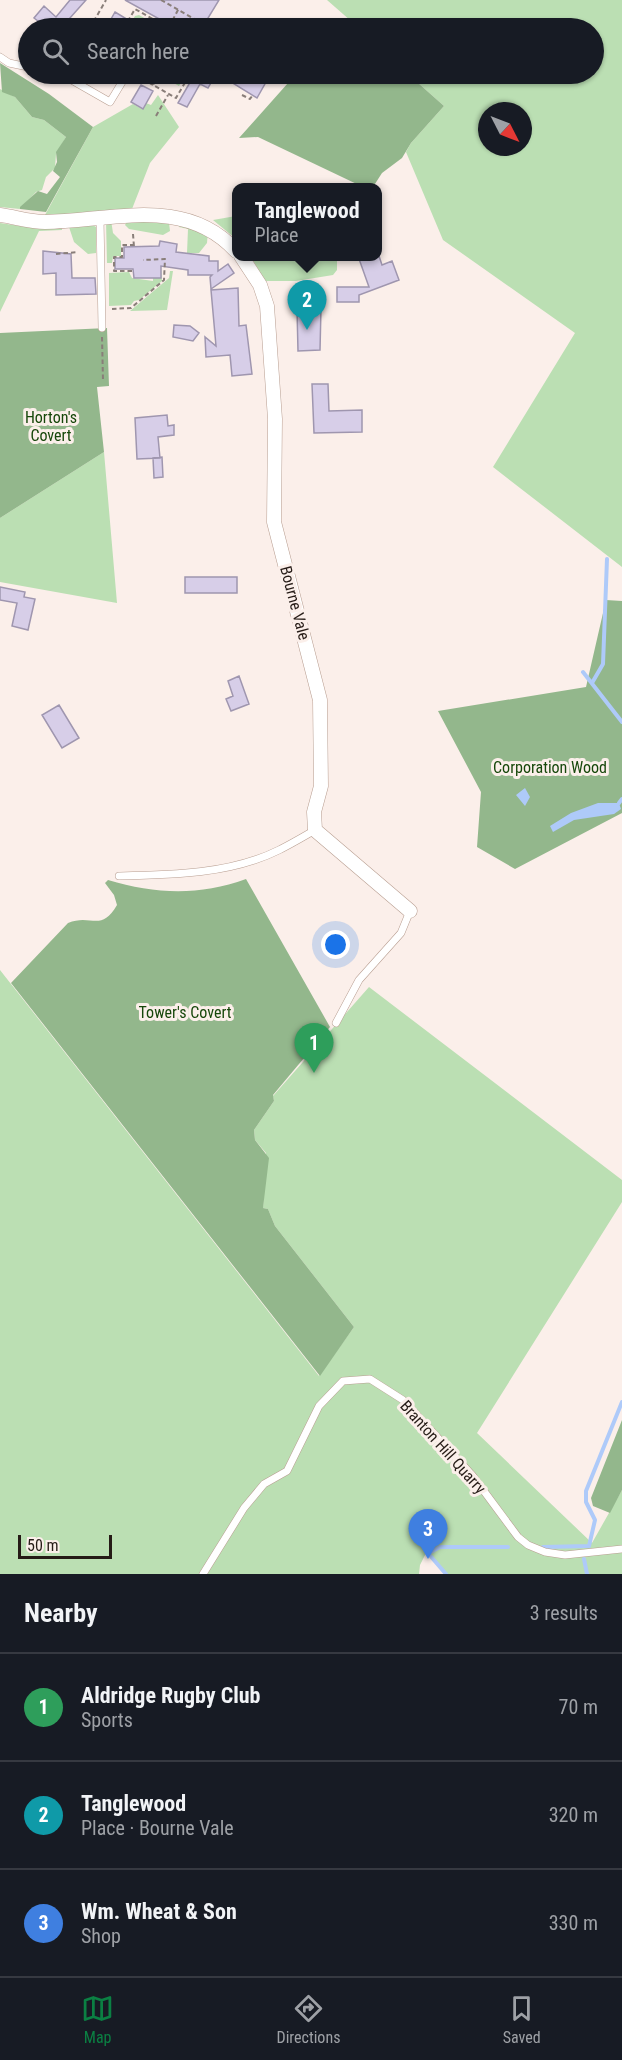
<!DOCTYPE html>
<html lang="en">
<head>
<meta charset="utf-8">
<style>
	:root { --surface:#171b24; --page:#242831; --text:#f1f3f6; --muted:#9ea1a6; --line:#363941; --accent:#0b8043 }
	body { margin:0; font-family:"Roboto Condensed",sans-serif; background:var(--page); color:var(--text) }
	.compass { position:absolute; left:478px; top:102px; width:54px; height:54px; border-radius:50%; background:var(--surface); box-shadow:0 2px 4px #0004; rotate:132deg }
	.scale { position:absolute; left:18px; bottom:15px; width:94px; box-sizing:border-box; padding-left:6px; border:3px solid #251b16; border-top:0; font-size:16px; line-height:21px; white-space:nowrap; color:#251b16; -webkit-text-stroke:4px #fbefea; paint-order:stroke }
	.you { position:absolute; left:336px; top:945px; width:21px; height:21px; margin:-15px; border:4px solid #fff; border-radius:50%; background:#1a73e8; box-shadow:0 0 0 9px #1a73e833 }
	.badge { display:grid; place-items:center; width:39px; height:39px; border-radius:50%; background:var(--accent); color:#fff; font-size:20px; font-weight:700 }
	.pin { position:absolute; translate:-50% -50px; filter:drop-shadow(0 2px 3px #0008) }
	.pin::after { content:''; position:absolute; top:32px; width:21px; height:18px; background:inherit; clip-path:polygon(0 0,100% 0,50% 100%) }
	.popup { position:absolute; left:232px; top:183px; width:150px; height:78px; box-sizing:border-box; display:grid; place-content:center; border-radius:12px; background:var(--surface); filter:drop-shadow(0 2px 4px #0005); font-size:20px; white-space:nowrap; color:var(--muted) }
	.popup b { font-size:22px; color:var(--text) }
	.popup::after { content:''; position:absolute; left:50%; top:100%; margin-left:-12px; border:12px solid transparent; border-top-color:var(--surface) }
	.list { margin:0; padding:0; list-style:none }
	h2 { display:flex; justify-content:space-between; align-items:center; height:78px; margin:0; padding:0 24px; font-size:26px }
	h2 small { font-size:20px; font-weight:400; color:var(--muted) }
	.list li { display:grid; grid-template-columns:39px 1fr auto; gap:18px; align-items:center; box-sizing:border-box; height:108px; padding:0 24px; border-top:2px solid var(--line) }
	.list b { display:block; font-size:22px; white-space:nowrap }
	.list p { margin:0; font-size:20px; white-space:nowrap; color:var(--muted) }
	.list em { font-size:20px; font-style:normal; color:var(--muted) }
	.icon { flex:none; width:33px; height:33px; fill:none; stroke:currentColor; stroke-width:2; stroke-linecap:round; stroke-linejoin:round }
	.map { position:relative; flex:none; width:622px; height:1574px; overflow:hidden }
	.search { position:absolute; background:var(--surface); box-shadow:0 2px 4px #0004; left:18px; right:18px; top:18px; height:66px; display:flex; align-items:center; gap:15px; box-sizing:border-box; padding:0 21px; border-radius:33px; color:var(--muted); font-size:22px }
	.sheet { height:402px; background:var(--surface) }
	nav { display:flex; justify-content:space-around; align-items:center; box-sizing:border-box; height:84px; border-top:2px solid var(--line); background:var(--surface); font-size:16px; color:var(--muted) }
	nav a { display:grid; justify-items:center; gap:3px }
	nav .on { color:var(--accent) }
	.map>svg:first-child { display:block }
	.green { fill:#bbdfb3; fill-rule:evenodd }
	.forest { fill:#93b78c }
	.water { fill:#aecaf9 }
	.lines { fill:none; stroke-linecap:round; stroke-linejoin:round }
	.stream { stroke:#aecaf9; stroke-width:4 }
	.building { fill:#d7cee8; stroke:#9f96af; stroke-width:1.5 }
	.lane-casing { stroke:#b89e91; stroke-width:8 }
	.street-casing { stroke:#b89e91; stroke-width:15 }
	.path { stroke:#897e79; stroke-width:2; stroke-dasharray:4.5 3; stroke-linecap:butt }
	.lane { stroke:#fff; stroke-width:7 }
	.street { stroke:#fff; stroke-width:14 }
	.labels { text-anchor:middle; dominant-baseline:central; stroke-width:6; stroke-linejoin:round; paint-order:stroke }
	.park-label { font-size:16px; fill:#16470a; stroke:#fbefea }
	.street-label { font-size:16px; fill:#251b16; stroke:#fbefea }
</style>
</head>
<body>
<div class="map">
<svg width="622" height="1574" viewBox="0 0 622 1574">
	<rect width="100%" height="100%" fill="#fbefea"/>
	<path class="green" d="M327 0H622V567L493 467 575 333 443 240 406 152 411 143 444 106 408 74H594V28H359ZM487 111H523V147H487Z
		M139 15 153 23V28H128L135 16Z
		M163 74H186L179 86 161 76Z
		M0 89 15 97 32 117 44 120 66 137 56 154 55 168 46 177 42 190 36 192 20 209 0 207Z
		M158 95 179 127 150 163 132 209 129 211 81 216 45 215 93 127 133 104 142 109 146 103 151 105Z
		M236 216V239L213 220Z
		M128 219 169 223 170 231 163 235 129 229 125 225Z
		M111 220 113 233 121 241V256H113L112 263H107L106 221Z
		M183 221 208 230 207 243 199 253H187L188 229 179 227Z
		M0 223 40 229 62 227V230L39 231 0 312Z
		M91 224 96 227V253L88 254 74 242 69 227Z
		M251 257H337V270L333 275 296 281H265Z
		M161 269 162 281 139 300 134 301 131 305 109 306V273L129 272 132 278 153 281V278H161Z
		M170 271H173L167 310 130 311 169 278Z
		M104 452 117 603 0 582V518Z
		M0 970 319 1376 354 1327 275 1226 268 1209 263 1208 266 1153 255 1140 254 1130 274 1101 273 1096 369 987 622 1180V1202L477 1433 592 1543 622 1490V1574H447L427 1551 420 1565 419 1574H0Z"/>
	<path class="forest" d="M0 63 49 94 93 127 46 212 20 209V207L38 191 47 194 60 177 53 171 57 162 56 152 66 137 44 120 32 117 15 97 2 92Z
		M296 74H408L444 106 411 143 402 158 382 173 373 187H363L258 137 239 138Z
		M107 328 109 386 97 387 104 452 0 518V333Z
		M606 600 622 601V813L515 869 477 847 481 792 438 711 586 687Z
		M246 879 330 1027 273 1095 274 1101 254 1130 255 1140 269 1158 263 1208 268 1209 275 1226 354 1327 320 1376 11 983 68 923C91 913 101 933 117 905L114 895 105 883 108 880C155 894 199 896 246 879Z
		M622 1420V1490L610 1513 593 1506 591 1498Z"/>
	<path class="water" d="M525 788 530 797 525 806 516 795Z
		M598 803H619L621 809 614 814 574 820 553 832 550 826 571 813Z"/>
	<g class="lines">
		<path class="stream" d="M583 672 622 722
			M592 683 603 664 607 559
			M619 803 622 799
			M543 1547 589 1546 595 1520 586 1502V1491L622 1402
			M427 1552 446 1574
			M429 1553 440 1547H508
			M584 1559 587 1574"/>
	</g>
	<path class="building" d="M70 0H86L61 28H47L34 18 44 6 56 17Z
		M125 0H219L202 28H158L163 21Z
		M115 12 125 18 119 28H106Z
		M182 74H216L208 88 200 84 187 107 178 103 192 79Z
		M218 74H250L266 82 257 98Z
		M141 85 153 91 143 109 131 102Z
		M160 241 177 244 176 252 209 256V261H218V271L228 264 234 273 211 289 210 277 212 275H188V270L161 266V278H134L133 269H115V258H124V247L159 246Z
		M43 251 71 254 72 278H95L96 294 56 295V273L43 274Z
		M358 256H379L382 265 392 261 399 280 359 295V302H337V287H369Z
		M238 288 239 326 246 325 252 374 232 376 230 355 206 357 205 337 216 346 211 290Z
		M321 308 320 350 298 351 297 309Z
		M174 325 190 326 199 333 193 341 173 337Z
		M312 384H328L329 411 362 410V432L314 433Z
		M167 415 168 426 174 425V435L158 437 160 458 137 459 135 418Z
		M162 457 163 477 154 478 153 458Z
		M185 577H237V593H185Z
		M0 587 25 592 24 597 35 599 28 630 12 626 17 603 0 600Z
		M239 676 249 704 231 711 226 699 233 696 228 681Z
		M59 705 79 738 62 748 42 715Z"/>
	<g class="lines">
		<g class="lane-casing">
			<path id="lane" d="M0 57 9 63 28 67
				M61 74 110 102 127 74
				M100 218 102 328
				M119 876C172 875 231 874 279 850 291 844 303 837 315 830
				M336 1023 359 980 401 933 410 911
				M203 1574 244 1508 264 1484 287 1471 319 1406 343 1381 370 1379 403 1400 472 1475 518 1537 528 1545 545 1552 565 1555 622 1549"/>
		</g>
		<g class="street-casing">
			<path id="street" d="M0 215C15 217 30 222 45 222 112 221 185 195 236 251
				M241 256 260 285 267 306 275 419 274 522 320 700 321 786 314 812 315 830 410 911"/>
		</g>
		<path class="path" d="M161 0 210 28
			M169 27 179 8
			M90 28 106 0
			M124 28 135 9 169 28
			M159 74 153 85 176 98 190 74
			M137 76 153 85
			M242 95 250 99 252 96
			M156 116 168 95
			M133 234 134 247
			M56 254 78 252
			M342 259 348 256
			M132 271H114V257H122V245H133
			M112 309 131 308 164 280 165 259 143 260
			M102 337 103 380"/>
		<use href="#lane" class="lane"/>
		<use href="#street" class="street"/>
	</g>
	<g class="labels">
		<g class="park-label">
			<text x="51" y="417">Horton's<tspan x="51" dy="18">Covert</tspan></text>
			<text x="550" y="767">Corporation Wood</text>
			<text x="185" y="1012">Tower's Covert</text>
		</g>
		<g class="street-label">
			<text transform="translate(295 603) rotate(75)">Bourne Vale</text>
			<text transform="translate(443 1447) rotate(48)">Branton Hill Quarry</text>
		</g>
	</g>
</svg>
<svg class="compass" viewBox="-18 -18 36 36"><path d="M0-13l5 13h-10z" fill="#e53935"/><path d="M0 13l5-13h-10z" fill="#9ea1a6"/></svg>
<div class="scale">50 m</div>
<div class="you"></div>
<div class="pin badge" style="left:314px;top:1073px;background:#2e9e5b">1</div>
<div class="pin badge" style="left:307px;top:330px;background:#0f9aa8">2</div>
<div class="popup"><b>Tanglewood</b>Place</div>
<div class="pin badge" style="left:428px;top:1559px;background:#3f7fe0">3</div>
<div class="search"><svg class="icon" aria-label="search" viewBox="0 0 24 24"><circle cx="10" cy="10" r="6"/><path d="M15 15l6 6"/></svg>Search here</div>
</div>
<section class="sheet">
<h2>Nearby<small>3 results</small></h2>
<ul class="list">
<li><span class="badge" style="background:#2e9e5b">1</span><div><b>Aldridge Rugby Club</b><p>Sports</p></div><em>70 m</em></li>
<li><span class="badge" style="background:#0f9aa8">2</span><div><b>Tanglewood</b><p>Place · Bourne Vale</p></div><em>320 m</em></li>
<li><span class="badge" style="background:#3f7fe0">3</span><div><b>Wm. Wheat &amp; Son</b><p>Shop</p></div><em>330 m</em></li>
</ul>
</section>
<nav>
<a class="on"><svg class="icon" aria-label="map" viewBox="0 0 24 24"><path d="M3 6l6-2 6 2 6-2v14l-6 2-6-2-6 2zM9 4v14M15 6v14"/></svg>Map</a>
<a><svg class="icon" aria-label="directions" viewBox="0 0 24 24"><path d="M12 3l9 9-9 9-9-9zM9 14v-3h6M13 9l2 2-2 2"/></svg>Directions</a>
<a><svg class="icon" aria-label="saved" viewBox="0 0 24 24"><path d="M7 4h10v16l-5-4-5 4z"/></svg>Saved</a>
</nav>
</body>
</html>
